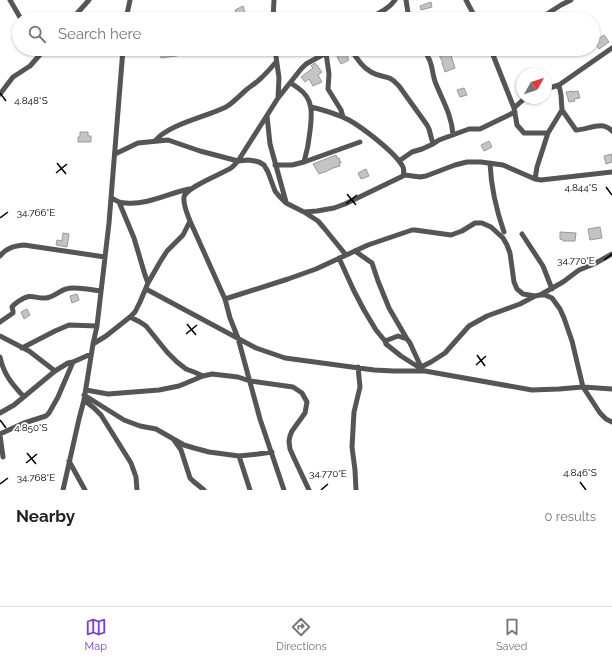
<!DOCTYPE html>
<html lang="en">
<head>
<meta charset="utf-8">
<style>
	:root { --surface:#fff; --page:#f6f6f6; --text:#202124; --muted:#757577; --line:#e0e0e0; --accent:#7c3aed }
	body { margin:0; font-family:Raleway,sans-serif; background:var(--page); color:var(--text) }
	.compass { position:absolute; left:516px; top:68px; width:36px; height:36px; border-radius:50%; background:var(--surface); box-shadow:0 1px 3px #0004; rotate:51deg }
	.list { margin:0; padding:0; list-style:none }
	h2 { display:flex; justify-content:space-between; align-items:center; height:52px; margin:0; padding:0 16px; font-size:17px }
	h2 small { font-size:13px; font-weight:400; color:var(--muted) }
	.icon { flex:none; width:22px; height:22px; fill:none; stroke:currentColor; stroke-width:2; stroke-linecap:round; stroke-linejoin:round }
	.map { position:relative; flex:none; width:612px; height:490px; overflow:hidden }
	.search { position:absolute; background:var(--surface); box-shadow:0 1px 3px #0004; left:12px; right:12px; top:12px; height:44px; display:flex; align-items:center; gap:10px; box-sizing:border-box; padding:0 14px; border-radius:22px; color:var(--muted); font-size:15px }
	.sheet { height:116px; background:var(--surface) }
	nav { display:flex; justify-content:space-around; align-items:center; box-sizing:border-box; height:56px; border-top:1px solid var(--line); background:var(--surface); font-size:11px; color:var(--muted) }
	nav a { display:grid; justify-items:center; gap:2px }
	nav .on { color:var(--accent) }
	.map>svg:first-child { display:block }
	.building { fill:#c4c4c4; stroke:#999 }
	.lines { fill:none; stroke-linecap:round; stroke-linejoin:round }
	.street { stroke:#555; stroke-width:5 }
	.ticks { fill:none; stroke:#000; stroke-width:1.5 }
	.ticks-label { font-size:10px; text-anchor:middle; fill:#000; stroke:#fff; stroke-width:3.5; stroke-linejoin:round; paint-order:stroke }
</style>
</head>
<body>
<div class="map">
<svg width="612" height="490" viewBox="0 0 612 490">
	<rect width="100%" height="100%" fill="#fff"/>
	<path class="building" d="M431 2 432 7 421 10 420 6Z
		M243 6 247 19H238L235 10Z
		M604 35 609 42 599 49 594 42Z
		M160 49H206V52L161 58Z
		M440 49H456L450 52 455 68 445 72 442 63H443L437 51Z
		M345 52 349 60 341 64 337 57Z
		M315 63 322 72 318 75 322 82 313 86 309 79 305 82 301 77 313 68 311 66Z
		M464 88 467 95 460 97 457 90Z
		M572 91V92L578 91 580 98 574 99 575 101 569 102 566 92Z
		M80 132H88V136H91V142H78V137H80Z
		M489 141 492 147 484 151 481 145Z
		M612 154V162L606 164 604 156Z
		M336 155 337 158H339L341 163H339L340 166 333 168 327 171 319 174 313 164Z
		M366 169 369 176 361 179 358 173Z
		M600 227 602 238 590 240 588 229Z
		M560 232 576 233 575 241H563V240L560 239Z
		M63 233 69 234 67 247 56 245 57 240 62 241Z
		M77 294 79 300 72 303 70 296Z
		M27 309 30 315 24 319 21 312Z"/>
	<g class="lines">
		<path class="street" d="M10 0 21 19
			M406 0 409 19
			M466 0 476 19
			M72 19 89 0
			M126 19 130 0
			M273 19 274 0
			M367 19C377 14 388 10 395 0
			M539 19 561 5 571 0
			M275 49 279 78 278 98
			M351 49C356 58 362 67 371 72 383 79 388 73 399 86L427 125 429 129 433 144
			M423 49C424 51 427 54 428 57 433 65 432 75 436 84 443 101 452 116 453 135
			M491 49 493 55 514 108 517 125 524 133H548
			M326 53 329 74 328 89 341 110 343 117
			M290 83C293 84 295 86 298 88 314 99 312 114 310 131 309 142 307 152 304 162
			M546 89 559 85 612 48
			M0 94 13 77 30 66 45 49
			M311 107C324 110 337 114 349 120 363 128 396 153 403 167 404 170 404 173 403 176
			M514 108 525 98
			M562 110 576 130C588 130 602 120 612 131
			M267 116 270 144 286 202
			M155 141C169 124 206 117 226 107 234 102 238 97 245 91 249 87 255 84 259 80 266 74 271 68 276 62
			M115 154 138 143 168 140 200 151 238 161 248 160 255 161 259 162 264 165 268 172 275 191 279 196 286 203 304 212 318 221 324 228 346 255
			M399 161 412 152 422 149 433 144 439 140 469 129H480L515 112
			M490 163C491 187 496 209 504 232
			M275 165H292L304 162 360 142
			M535 179 537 167 548 133 562 110 561 95 559 85
			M112 198C116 201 121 203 126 203 148 205 169 193 189 189
			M119 202 134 238 145 275 148 283
			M304 212 317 211 334 208 345 204 405 175 420 177 426 176 455 165 467 162H481L503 165 535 179 541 180 612 172
			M190 221 225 299 230 318 238 338 260 419 284 490
			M522 234 543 266 552 289
			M355 251 372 263 378 281 389 308 407 339
			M0 256C6 248 14 246 24 245L105 257
			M339 258 354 291 364 310 376 330 385 341 386 344 401 356 423 370
			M146 289 256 348 285 358 374 370 394 371H425L532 390 559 389 583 387 612 389
			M540 295H545L552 298 560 309 564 318 572 341 583 387 600 413 606 419 612 422
			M225 299 288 279 316 269 368 245 412 230H415L451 235 462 231 475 223H482L491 227 503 238 507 245 510 253 514 282 517 289 523 294 535 296 540 295 563 282 579 270 594 264 612 254
			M130 317 140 322 146 326 167 352 177 362 186 369 194 372 203 376 212 374 238 377 250 381 293 387 302 393 307 402 305 413 292 431 290 436 289 441 290 449 294 458 309 490
			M0 322 13 313V311L12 307C14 304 16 303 19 301 33 292 33 299 46 298 54 297 59 291 66 289 75 286 91 290 101 291
			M0 336 29 351 55 371 68 363 73 362 91 354
			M385 341 398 336 407 339 410 343 415 354 421 367 420 368
			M93 344 106 336 130 317 135 312 140 302 148 283 160 262 167 251 183 235 190 221C187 213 183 205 184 197 186 187 222 174 231 168 234 166 236 163 238 161L278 98 301 69 306 64 326 53 330 49
			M22 348 55 331 69 325 97 326
			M0 357C4 375 12 384 24 397
			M421 367 431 362 445 353 469 326 487 316 520 304 535 296
			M86 390 108 394 159 390 179 386 203 376
			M84 395 124 420 140 426 156 429 184 445 194 448 209 452 239 456 258 454 272 452
			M84 400 94 408 101 415 131 463 136 477 137 490
			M0 413 14 405 55 371
			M0 434 24 423 46 416 49 413 58 397 73 362
			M0 435 3 457
			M174 440 181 450 190 478 193 481 204 490
			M239 456 250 490
			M69 461 85 490
			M63 490 79 419 84 400 93 344 97 326 109 223 123 49
			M356 490 355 470 352 447 354 412 360 387 358 367"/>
	</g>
	<path class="ticks" d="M0 93 6 101M57 163 66 174M56 173 67 164M606 187 612 195M347 194 356 205M346 204 357 195M0 218 8 212M604 260 612 254M187 324 196 335M186 334 197 325M477 355 485 366M476 365 486 356M0 420 6 428M27 453 36 464M26 463 37 454M580 482 586 490M0 484 8 478M321 490 328 484"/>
	<g class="ticks-label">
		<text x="31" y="104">4.848°S</text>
		<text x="581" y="191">4.844°S</text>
		<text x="36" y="216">34.766°E</text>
		<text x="576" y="264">34.770°E</text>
		<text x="31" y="431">4.850°S</text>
		<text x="580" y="476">4.846°S</text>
		<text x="328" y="477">34.770°E</text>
		<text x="36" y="481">34.768°E</text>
	</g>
</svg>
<svg class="compass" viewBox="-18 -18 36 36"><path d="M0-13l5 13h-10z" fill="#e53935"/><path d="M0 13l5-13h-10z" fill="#757577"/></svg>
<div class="search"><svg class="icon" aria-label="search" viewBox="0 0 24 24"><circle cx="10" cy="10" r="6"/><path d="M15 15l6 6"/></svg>Search here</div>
</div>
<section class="sheet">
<h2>Nearby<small>0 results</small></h2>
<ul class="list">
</ul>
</section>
<nav>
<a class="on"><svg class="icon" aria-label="map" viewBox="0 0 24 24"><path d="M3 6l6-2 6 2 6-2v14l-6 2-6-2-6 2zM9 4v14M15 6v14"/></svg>Map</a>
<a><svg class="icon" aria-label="directions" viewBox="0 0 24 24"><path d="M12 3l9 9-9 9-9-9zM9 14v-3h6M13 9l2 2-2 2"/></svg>Directions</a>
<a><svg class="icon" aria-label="saved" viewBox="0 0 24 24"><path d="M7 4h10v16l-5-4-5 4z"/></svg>Saved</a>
</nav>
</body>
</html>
